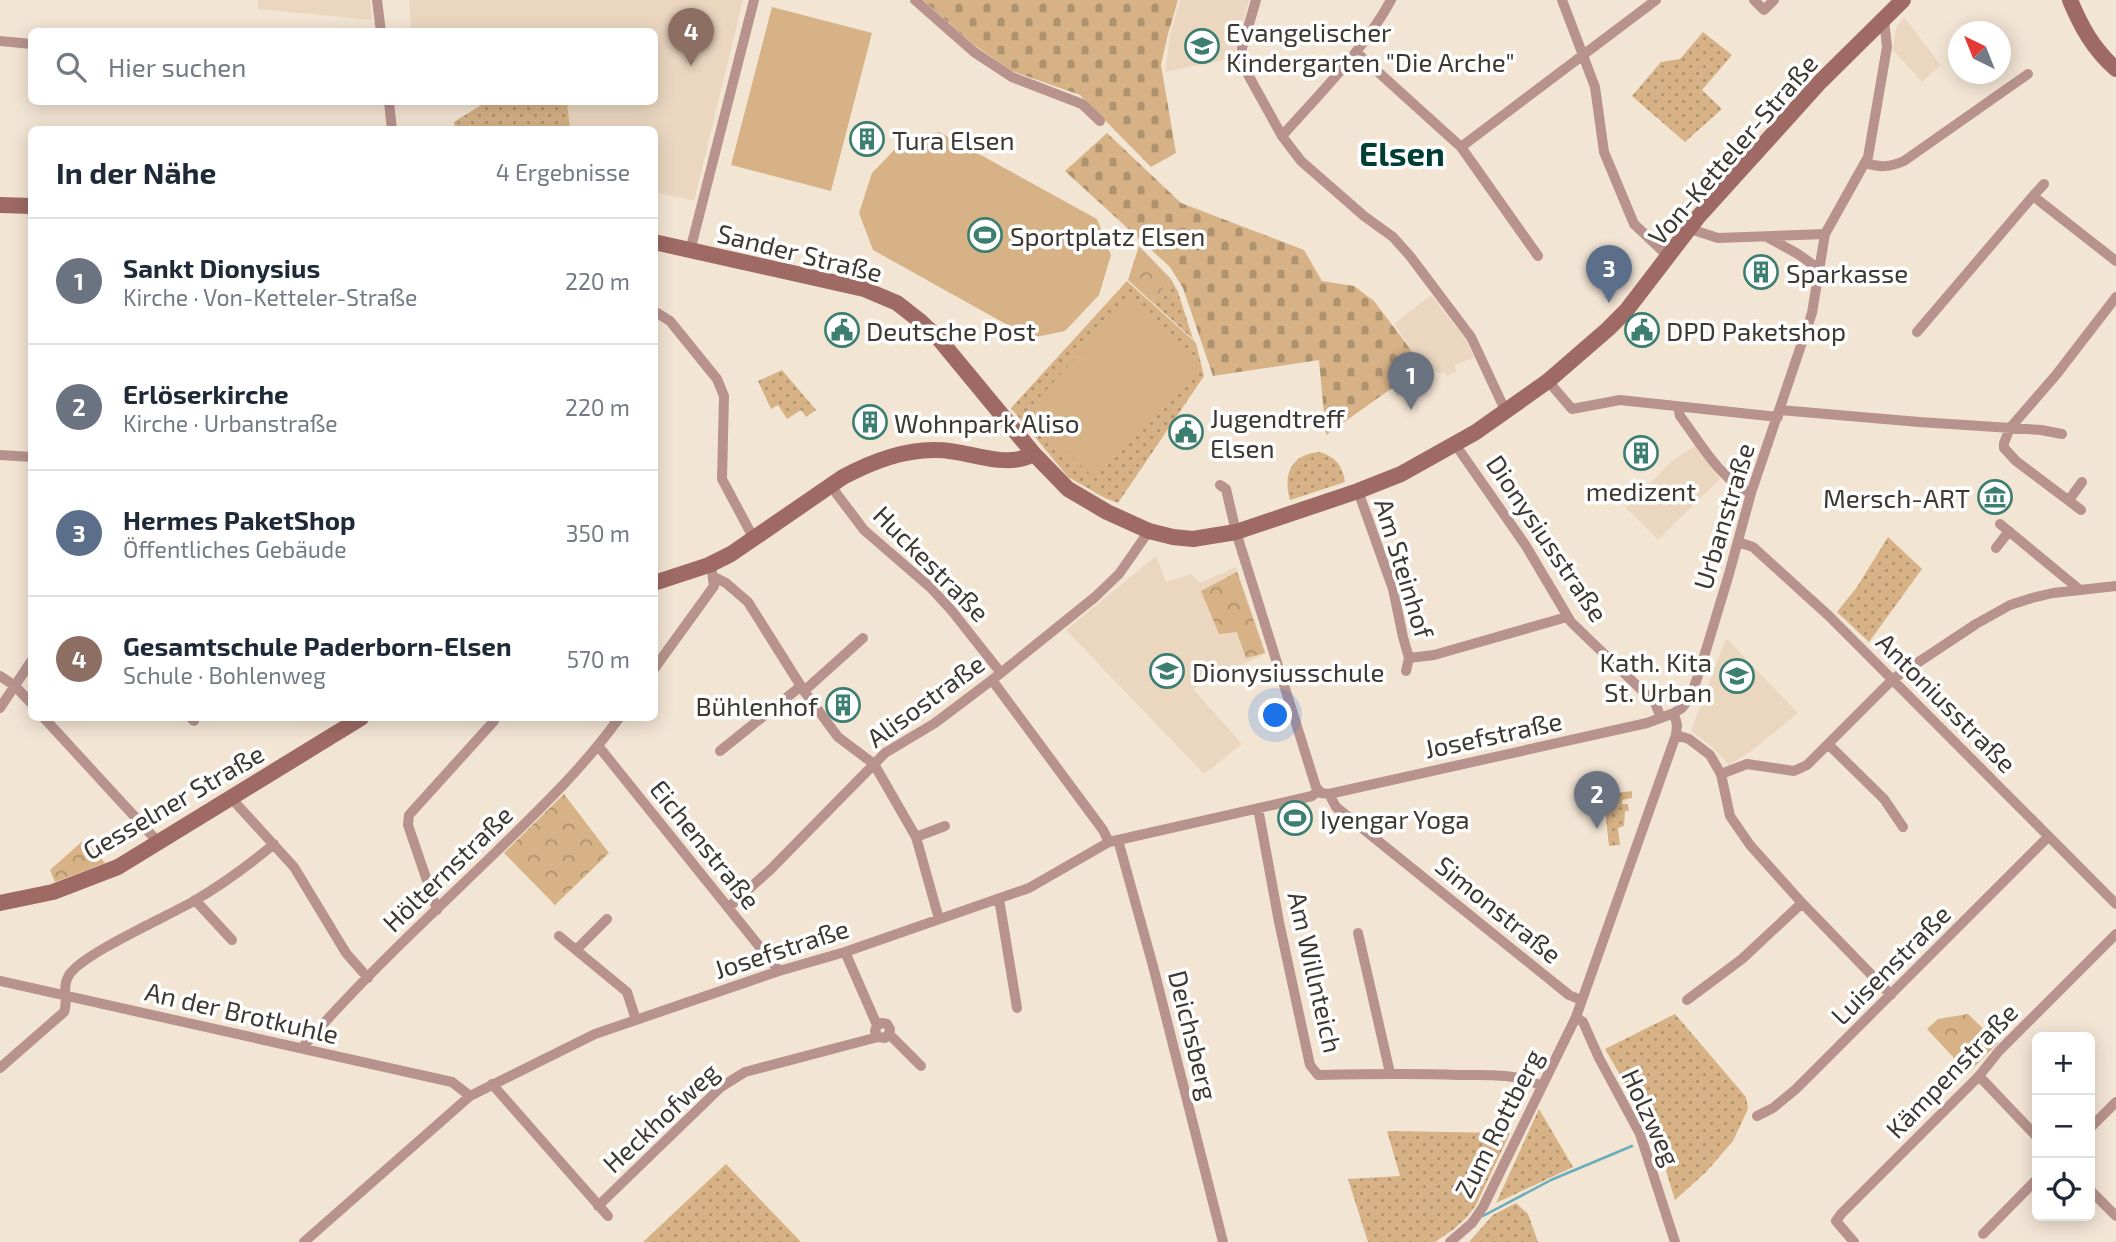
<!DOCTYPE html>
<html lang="de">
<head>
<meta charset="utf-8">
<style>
	:root { --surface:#fff; --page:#f6f6f7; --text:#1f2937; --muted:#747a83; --line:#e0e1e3; --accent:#3c7f70 }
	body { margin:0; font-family:"Exo 2",sans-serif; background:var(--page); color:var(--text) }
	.controls { position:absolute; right:21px; bottom:21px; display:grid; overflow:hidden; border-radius:10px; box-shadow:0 4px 18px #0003 }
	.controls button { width:63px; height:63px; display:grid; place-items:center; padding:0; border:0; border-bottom:2px solid var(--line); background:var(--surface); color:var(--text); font:35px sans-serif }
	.compass { position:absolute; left:1948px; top:21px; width:63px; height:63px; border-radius:50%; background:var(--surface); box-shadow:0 4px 18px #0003; rotate:317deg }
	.you { position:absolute; left:1276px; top:716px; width:24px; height:24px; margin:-18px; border:5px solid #fff; border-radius:50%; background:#1a73e8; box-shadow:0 0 0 10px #1a73e833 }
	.badge { display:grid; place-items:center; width:46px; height:46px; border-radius:50%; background:var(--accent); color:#fff; font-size:23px; font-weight:700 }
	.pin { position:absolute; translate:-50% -58px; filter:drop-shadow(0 2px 4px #0008) }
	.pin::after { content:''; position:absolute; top:37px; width:24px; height:21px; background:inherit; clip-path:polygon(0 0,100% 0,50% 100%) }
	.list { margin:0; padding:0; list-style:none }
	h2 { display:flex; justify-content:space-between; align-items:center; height:91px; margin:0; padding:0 28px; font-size:30px }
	h2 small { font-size:23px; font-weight:400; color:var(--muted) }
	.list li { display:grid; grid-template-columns:46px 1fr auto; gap:21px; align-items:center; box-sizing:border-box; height:126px; padding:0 28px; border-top:2px solid var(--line) }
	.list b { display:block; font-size:26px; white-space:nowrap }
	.list p { margin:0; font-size:23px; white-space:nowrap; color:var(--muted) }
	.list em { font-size:23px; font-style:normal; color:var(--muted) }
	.icon { flex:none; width:38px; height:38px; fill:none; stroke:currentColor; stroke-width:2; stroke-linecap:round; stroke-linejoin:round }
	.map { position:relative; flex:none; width:2116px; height:1242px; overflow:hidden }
	.search { position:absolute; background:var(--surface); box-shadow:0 4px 18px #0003; left:28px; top:28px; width:630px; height:77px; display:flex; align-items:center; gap:18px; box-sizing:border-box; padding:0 24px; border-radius:10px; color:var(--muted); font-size:26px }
	.panel { position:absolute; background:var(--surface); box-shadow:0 4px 18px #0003; left:28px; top:126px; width:630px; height:595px; border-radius:10px }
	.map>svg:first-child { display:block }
	.built { fill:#ebd7c0 }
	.grass { fill:url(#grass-dots) }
	.cemetery { fill:url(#cemetery-stones) }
	.park { fill:url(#park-crowns) }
	.garden { fill:#d6b286 }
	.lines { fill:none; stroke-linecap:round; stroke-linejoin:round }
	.stream { stroke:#68acbd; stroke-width:2.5 }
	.street { stroke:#b8938e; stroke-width:10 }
	.secondary { stroke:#9e6a63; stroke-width:16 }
	.labels { text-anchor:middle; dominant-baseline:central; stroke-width:7; stroke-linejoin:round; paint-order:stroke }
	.poi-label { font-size:26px; fill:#3e3832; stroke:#fff; text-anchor:start }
	.street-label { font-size:26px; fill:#3e3832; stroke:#fff }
	.district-label { font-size:33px; font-weight:bold; fill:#003e34; stroke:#fff }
</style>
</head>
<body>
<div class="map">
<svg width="2116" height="1242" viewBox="0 0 2116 1242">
	<defs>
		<pattern id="grass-dots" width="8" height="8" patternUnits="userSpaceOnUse" patternTransform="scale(1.75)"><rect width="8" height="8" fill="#d6b286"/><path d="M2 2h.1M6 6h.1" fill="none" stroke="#af926e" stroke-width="1.8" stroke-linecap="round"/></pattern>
		<pattern id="cemetery-stones" width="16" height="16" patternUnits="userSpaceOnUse" patternTransform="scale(1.75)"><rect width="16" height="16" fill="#d6b286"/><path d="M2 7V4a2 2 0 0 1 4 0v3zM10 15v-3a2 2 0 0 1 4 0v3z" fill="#af926e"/></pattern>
		<pattern id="park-crowns" width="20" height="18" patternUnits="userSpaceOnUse" patternTransform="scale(1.75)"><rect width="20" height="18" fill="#d6b286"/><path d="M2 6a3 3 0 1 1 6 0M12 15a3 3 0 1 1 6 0" fill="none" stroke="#af926e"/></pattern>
	</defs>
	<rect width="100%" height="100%" fill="#f3e5d4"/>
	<path class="built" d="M258 0H370L372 20 258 9Z
		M409 0H743L694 201 655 192 654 130 570 129 567 102H654V32H499L498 28 475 32 411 31Z
		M1180 0H1249L1233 58 1165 72 1170 35Z
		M1904 17 1941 65 1922 82 1893 50 1896 28Z
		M1431 295 1466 340 1474 358 1454 365 1457 372 1446 376 1445 372 1439 374 1416 356 1394 324Z
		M1695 446 1720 479 1658 540 1626 508 1673 460Z
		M1156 556 1166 582 1191 574 1200 583 1236 567 1266 653 1193 689 1242 744 1204 774 1066 630Z
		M1726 638 1798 713 1750 752 1729 765 1712 747 1691 731Z"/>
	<path class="grass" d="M1703 32 1732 55 1702 90 1722 109 1685 142 1632 96 1661 62 1680 59Z
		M486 102H567L570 129H455L454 122Z
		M1171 279 1178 292 1193 339 1152 302Z
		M1127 281 1196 343 1204 376 1118 503 1105 498 1068 477 1011 408Z
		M782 370 816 410 806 417 801 410 787 419 778 405 771 409 758 381Z
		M1319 452C1335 456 1343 466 1345 482L1290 500C1283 475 1290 455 1319 452Z
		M1888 537 1922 569 1869 642 1837 612 1857 587Z
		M1632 791V798L1622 800V804H1628L1629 811H1625L1624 826 1618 828 1620 845 1609 846 1605 809 1584 812 1582 797Z
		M1675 1014 1746 1097 1748 1109 1733 1141 1706 1172 1675 1200 1655 1135 1605 1049Z
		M1539 1109 1573 1167 1496 1203Z
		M1387 1131 1510 1133 1476 1205 1467 1217 1454 1229 1435 1242H1368L1348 1179 1400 1176Z
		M726 1164 801 1242H643Z
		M1516 1203 1528 1214 1538 1242H1469L1493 1215Z"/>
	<path class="cemetery" d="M923 0H1178L1168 34 1161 65 1176 153 1151 167 1080 95 1012 71 974 45Z
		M1107 133 1181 203 1304 250 1322 281 1354 286 1374 301 1423 366 1326 435 1319 360 1213 376 1183 288 1170 267 1065 171Z"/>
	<path class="park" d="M1139 246 1171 279 1152 302 1128 280Z
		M1237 572 1265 653 1246 658 1237 632 1219 634 1201 591Z
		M564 794 609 853 555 905 504 853Z
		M85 839 105 863 55 882 50 870Z
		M1968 1014 1998 1043 1968 1073 1927 1029 1938 1019Z"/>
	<path class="garden" d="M772 7 872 33 831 191 731 165Z
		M939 132 1097 219 1111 255 1099 295 1065 331 1031 338 873 250 859 213 872 173 902 142Z
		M1129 300 1199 366 1093 477 1025 413Z"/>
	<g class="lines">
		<path class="stream" d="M1483 1216 1551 1180 1632 1146"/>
		<path class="street" d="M377 0 381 32
			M915 0 974 52 1012 77 1082 104 1100 121
			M1256 0 1242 48 1241 62 1282 136 1301 161 1364 216 1393 237 1410 256 1471 337 1506 412
			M1562 0 1595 87 1604 152 1634 224 1669 257
			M1754 0 1764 10 1774 0
			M0 41 32 44
			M1356 52 1461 147 1538 256
			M389 102 392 130
			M1282 136C1320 93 1363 51 1391 0
			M1461 147 1656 0
			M1866 163C1880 168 1890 167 1904 161L2028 74
			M2033 196 2044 184
			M1690 229 1718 238 1825 234
			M1769 238 1798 254 1819 269
			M690 251 754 0
			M654 311 670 321 717 379 724 396 722 479 754 539
			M1917 332 2033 196 2116 261
			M1548 381 1572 409 1620 400 1778 417
			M1678 407 1680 416C1700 442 1721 481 1751 493
			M1780 410 1919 422 2041 430 2062 434
			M1455 444 1526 546 1571 622 1655 703 1661 718
			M0 455 32 457
			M830 485 864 530 931 588 952 611 1001 673
			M1220 485 1226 489 1236 532 1316 787 1321 793 1329 794 1647 723 1674 713 1682 708 1690 698 1700 670 1729 574 1751 493 1812 313 1825 234 1868 157 1887 47 1884 19
			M1358 491 1393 589 1403 637 1409 658 1406 671
			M2069 500 2082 482
			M2081 510 2016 461 2004 448V443L2010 428 2056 375 2116 297
			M2000 524 2080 590
			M1738 542 1753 547 1829 616 2116 904
			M1996 548 2009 531
			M714 577 726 583 748 602 804 691 838 737 874 764 916 837 939 919
			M1409 658 1434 655 1567 617
			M654 669 714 586 712 572
			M0 676 15 686 32 704
			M992 680 1103 830 1109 842
			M804 691 863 638
			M0 708 32 660
			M44 718 158 842
			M191 718 194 721
			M1676 735 1689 739 1710 755 1721 774 1730 816 1750 845 1802 903 1891 995
			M1828 744 1884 799 1903 827
			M599 747 779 971
			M720 751 801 686
			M1721 774 1747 764 1794 771 1807 765 1893 679 1976 624 2010 605 2032 598 2053 593 2116 586
			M1329 794 1336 807 1569 995 1581 1000
			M231 798 294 867 346 953 368 978
			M1258 808 1279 922 1310 1065 1318 1075C1364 1074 1411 1073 1458 1075 1486 1075 1516 1073 1542 1086
			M916 837 945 826
			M1118 840 1153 966 1223 1242
			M999 899 1017 1008
			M195 900 232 940
			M728 908 771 869 885 753 935 723 992 680 1095 597 1119 574 1149 531
			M437 910 408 825 409 815 494 721
			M1358 933 1390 1073
			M559 936 627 992 636 1020
			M576 950 607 919
			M845 952 877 1025 875 1031 878 1037 885 1038 889 1034 890 1029 887 1024 882 1023 877 1025
			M0 981 452 1082 470 1096
			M1687 1000 1742 959 1802 903
			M1576 1017 1583 1022 1599 1058 1640 1134 1675 1242
			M889 1034 921 1066
			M302 1048C362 978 431 915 497 851 540 809 584 767 619 718
			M0 1068 64 1012C69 1000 61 988 69 975 82 954 168 916 194 901 223 884 249 865 274 844
			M1979 1076 2037 1137
			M492 1084 608 1216
			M1757 1116 1773 1108 1796 1089 2048 837
			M2090 1128 2116 1102
			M2090 1190 2116 1216
			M598 1206 721 1087 745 1072 878 1037
			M1983 1234 2037 1179
			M304 1242 470 1096 595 1034 779 971 845 952 1029 888 1109 842 1312 796 1318 791
			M1450 1242 1472 1223 1483 1207 1576 1017 1676 735 1677 725 1674 713
			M1854 1242 1836 1221 1841 1214 1979 1076 1999 1051 2116 934"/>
		<path class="secondary" d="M2070 0C2081 27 2094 50 2116 69
			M0 205 32 206
			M654 242 864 289 897 303 920 321 939 339 1034 454 1068 489 1107 512 1149 531 1173 537 1193 539 1236 532 1358 491 1401 474 1476 432 1548 381 1608 329 1626 311 1698 217 1820 82 1903 0
			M654 583 709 565 731 554 843 477C871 462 904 449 937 450 969 450 1004 470 1034 454
			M0 903 53 892 118 867 361 718"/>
	</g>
	<defs>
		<g id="school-ring" transform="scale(1.75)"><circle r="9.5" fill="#fff" stroke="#3c7f70" stroke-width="1.5"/><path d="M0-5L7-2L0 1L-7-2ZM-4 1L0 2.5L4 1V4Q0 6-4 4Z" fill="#3c7f70"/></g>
		<g id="building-ring" transform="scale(1.75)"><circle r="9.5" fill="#fff" stroke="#3c7f70" stroke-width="1.5"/><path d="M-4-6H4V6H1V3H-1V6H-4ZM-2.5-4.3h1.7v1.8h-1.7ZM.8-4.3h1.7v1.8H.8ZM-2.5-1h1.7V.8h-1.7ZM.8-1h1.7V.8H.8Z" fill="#3c7f70"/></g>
		<g id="stadium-ring" transform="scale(1.75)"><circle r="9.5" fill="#fff" stroke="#3c7f70" stroke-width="1.5"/><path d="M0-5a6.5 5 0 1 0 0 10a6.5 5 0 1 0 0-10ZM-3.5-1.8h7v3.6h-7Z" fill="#3c7f70"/></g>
		<g id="civic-ring" transform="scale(1.75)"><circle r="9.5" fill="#fff" stroke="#3c7f70" stroke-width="1.5"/><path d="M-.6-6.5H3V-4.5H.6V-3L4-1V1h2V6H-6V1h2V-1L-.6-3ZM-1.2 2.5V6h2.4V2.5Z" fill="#3c7f70"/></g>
		<g id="museum-ring" transform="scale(1.75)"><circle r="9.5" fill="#fff" stroke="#3c7f70" stroke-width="1.5"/><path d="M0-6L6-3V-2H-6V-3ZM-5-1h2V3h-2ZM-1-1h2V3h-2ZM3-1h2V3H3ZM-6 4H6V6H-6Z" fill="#3c7f70"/></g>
	</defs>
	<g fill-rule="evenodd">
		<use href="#school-ring" x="1202" y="46"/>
		<use href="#building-ring" x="867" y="139"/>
		<use href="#stadium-ring" x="985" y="235"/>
		<use href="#building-ring" x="1761" y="272"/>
		<use href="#civic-ring" x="842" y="330"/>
		<use href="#civic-ring" x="1642" y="330"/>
		<use href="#building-ring" x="870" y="422"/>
		<use href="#civic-ring" x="1186" y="432"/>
		<use href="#building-ring" x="1641" y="453"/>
		<use href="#museum-ring" x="1995" y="497"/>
		<use href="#school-ring" x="1167" y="671"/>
		<use href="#school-ring" x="1737" y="676"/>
		<use href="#building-ring" x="843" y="705"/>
		<use href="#stadium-ring" x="1295" y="818"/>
	</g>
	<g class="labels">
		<g class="poi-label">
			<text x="1226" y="31">Evangelischer<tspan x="1226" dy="30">Kindergarten "Die Arche"</tspan></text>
			<text x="892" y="139">Tura Elsen</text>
			<text x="1010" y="235">Sportplatz Elsen</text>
			<text x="1786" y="272">Sparkasse</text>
			<text x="866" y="330">Deutsche Post</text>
			<text x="1666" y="330">DPD Paketshop</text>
			<text x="1210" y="417">Jugendtreff<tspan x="1210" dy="30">Elsen</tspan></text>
			<text x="894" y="422">Wohnpark Aliso</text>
			<text x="1641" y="490" text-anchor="middle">medizent</text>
			<text x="1970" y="497" text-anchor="end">Mersch-ART</text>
			<text x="1712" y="661" text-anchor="end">Kath. Kita<tspan x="1712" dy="30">St. Urban</tspan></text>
			<text x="1192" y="671">Dionysiusschule</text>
			<text x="818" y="705" text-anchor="end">Bühlenhof</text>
			<text x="1320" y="818">Iyengar Yoga</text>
		</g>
		<g class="street-label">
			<text transform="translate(1732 149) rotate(-49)">Von-Ketteler-Straße</text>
			<text transform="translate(800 252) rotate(14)">Sander Straße</text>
			<text transform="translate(1723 516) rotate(-73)">Urbanstraße</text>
			<text transform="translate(1548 538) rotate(56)">Dionysiusstraße</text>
			<text transform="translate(932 563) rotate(45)">Huckestraße</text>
			<text transform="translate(1405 568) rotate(73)">Am Steinhof</text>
			<text transform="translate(925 700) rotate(-36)">Alisostraße</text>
			<text transform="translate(1947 702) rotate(45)">Antoniusstraße</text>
			<text transform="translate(1493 734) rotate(-12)">Josefstraße</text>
			<text transform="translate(173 801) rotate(-30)">Gesselner Straße</text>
			<text transform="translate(706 844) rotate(51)">Eichenstraße</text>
			<text transform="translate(447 868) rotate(-44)">Hölternstraße</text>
			<text transform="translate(1499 909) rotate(39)">Simonstraße</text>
			<text transform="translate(781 948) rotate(-18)">Josefstraße</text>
			<text transform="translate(1890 964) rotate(-45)">Luisenstraße</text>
			<text transform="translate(1316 972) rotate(77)">Am Willnteich</text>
			<text transform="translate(242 1012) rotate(13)">An der Brotkuhle</text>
			<text transform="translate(1194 1035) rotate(76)">Deichsberg</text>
			<text transform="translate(1951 1070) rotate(-46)">Kämpenstraße</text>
			<text transform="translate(660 1117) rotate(-43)">Heckhofweg</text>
			<text transform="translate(1652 1117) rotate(65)">Holzweg</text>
			<text transform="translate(1498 1123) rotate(-63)">Zum Rottberg</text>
		</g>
		<g class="district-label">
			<text x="1402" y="153">Elsen</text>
		</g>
	</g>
</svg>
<div class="controls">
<button>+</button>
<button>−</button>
<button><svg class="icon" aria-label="locate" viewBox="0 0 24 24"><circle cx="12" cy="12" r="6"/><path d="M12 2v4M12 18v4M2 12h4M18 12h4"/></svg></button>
</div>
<svg class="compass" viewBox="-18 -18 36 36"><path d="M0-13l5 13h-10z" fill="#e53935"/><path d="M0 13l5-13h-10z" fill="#747a83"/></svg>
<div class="you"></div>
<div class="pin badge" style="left:1411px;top:410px;background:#6b7280">1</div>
<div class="pin badge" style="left:1597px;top:829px;background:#6b7280">2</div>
<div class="pin badge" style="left:1609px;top:303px;background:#5c6f8a">3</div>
<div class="pin badge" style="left:691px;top:66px;background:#8d6e63">4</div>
<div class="search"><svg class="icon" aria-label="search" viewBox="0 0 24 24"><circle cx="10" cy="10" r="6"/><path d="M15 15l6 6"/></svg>Hier suchen</div>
<section class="panel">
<h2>In der Nähe<small>4 Ergebnisse</small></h2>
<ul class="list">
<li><span class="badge" style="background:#6b7280">1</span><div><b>Sankt Dionysius</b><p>Kirche · Von-Ketteler-Straße</p></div><em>220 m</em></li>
<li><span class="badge" style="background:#6b7280">2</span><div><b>Erlöserkirche</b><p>Kirche · Urbanstraße</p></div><em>220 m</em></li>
<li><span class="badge" style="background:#5c6f8a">3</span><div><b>Hermes PaketShop</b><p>Öffentliches Gebäude</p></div><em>350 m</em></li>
<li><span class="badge" style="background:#8d6e63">4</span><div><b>Gesamtschule Paderborn-Elsen</b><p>Schule · Bohlenweg</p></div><em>570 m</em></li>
</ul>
</section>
</div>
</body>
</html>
